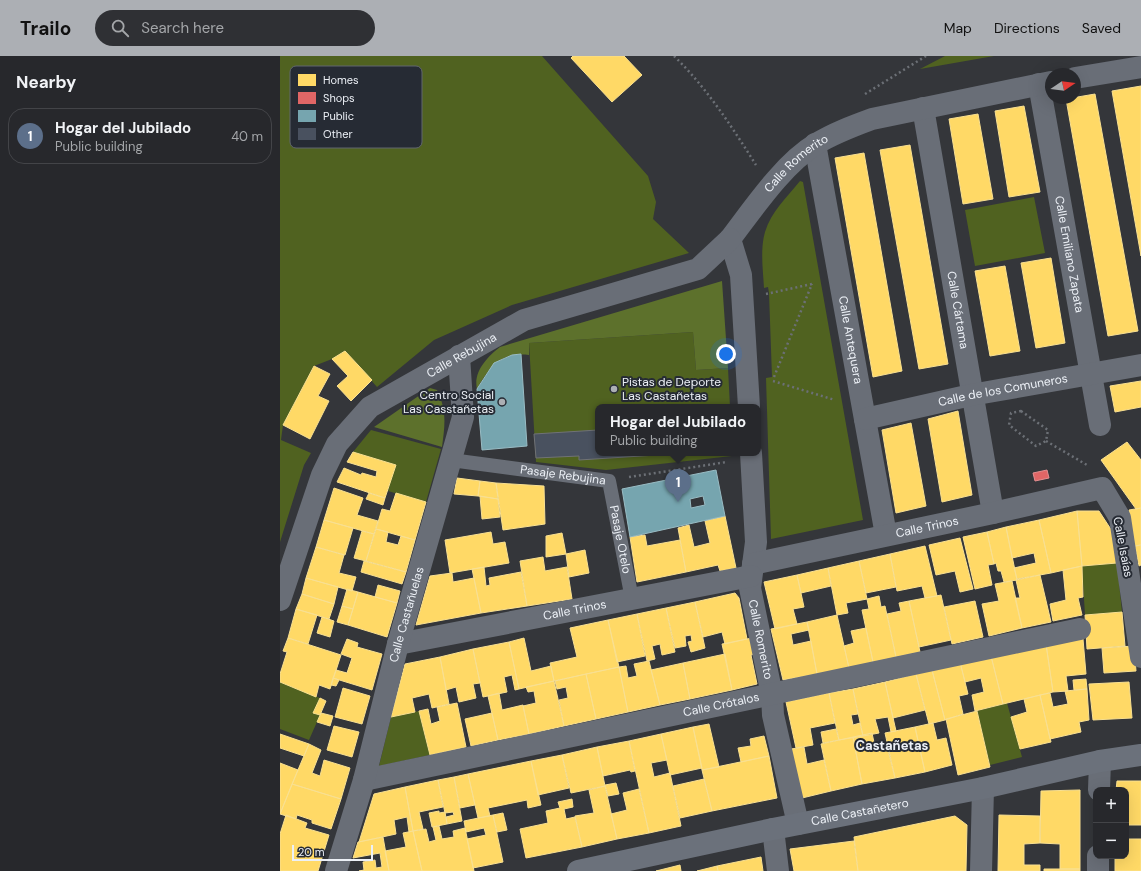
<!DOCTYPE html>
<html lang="en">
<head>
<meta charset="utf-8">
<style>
	:root { --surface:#27282c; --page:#2f3034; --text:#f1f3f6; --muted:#a4a6a9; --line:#434448; --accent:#acafb4 }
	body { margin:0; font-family:"DM Sans",sans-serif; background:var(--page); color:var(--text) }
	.controls { position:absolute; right:12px; bottom:12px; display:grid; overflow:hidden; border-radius:8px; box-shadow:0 4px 16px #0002 }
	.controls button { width:36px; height:36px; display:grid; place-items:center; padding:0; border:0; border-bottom:1px solid var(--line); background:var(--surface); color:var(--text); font:20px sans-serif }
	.compass { position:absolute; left:765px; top:12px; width:36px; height:36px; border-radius:50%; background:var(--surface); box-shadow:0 4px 16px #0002; rotate:77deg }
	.scale { position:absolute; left:12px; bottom:10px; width:81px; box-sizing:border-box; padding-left:4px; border:2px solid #ecf0f6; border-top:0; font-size:11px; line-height:14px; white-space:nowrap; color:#ecf0f6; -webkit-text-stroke:3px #262b34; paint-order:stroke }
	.you { position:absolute; left:446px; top:298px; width:14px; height:14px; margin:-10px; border:3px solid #fff; border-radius:50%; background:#1a73e8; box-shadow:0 0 0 6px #1a73e833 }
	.badge { display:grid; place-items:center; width:26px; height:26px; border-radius:50%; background:var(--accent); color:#fff; font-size:13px; font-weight:700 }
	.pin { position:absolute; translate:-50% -33px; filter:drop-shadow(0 1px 2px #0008) }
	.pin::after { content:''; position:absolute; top:21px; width:14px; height:12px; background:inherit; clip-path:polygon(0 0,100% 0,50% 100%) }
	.popup { position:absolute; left:315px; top:348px; width:166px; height:52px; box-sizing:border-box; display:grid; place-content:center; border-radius:8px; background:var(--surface); filter:drop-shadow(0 1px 3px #0005); font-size:13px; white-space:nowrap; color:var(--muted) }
	.popup b { font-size:15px; color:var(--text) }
	.popup::after { content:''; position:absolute; left:50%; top:100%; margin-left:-8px; border:8px solid transparent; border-top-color:var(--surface) }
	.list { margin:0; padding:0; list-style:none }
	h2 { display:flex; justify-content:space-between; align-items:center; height:52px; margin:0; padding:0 16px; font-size:17px }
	h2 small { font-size:13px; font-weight:400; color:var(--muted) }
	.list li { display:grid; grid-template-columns:26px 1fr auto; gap:12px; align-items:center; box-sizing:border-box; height:56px; margin:0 8px 8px; padding:0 8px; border:1px solid var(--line); border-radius:16px }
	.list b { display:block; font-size:15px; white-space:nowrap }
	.list p { margin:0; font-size:13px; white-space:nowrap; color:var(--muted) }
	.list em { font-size:13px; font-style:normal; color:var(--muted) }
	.icon { flex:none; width:22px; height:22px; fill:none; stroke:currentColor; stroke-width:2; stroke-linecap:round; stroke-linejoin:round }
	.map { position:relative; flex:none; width:861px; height:815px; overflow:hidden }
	header { display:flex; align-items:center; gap:24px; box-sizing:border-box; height:56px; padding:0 20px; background:var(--accent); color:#111 }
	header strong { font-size:19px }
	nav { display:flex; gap:22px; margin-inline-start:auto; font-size:14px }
	.search { width:280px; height:36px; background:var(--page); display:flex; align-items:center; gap:10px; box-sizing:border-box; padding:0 14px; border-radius:22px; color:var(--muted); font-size:15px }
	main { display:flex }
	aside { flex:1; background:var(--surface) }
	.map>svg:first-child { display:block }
	.green { fill:#506220 }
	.forest { fill:#5d712c }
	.homes { fill:#ffd966; stroke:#f9e091 }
	.shops { fill:#e06666; stroke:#e48f91 }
	.public { fill:#76a5af; stroke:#99bcc4; fill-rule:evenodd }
	.building { fill:#49515f; stroke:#707276 }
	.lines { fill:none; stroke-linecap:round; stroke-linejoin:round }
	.path { stroke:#6c7076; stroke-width:2.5; stroke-dasharray:2 3; stroke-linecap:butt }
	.lane { stroke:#696e77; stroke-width:14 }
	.street { stroke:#696e77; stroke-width:22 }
	.secondary { stroke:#6b717b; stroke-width:22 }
	.poi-dot { fill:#acafb4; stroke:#262b34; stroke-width:1.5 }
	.labels { text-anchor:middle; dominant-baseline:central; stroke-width:4; stroke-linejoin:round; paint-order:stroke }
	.street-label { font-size:12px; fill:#ecf0f6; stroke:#262b34 }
	.poi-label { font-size:12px; fill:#ecf0f6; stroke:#262b34; text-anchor:start }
	.neighbourhood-label { font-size:13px; font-weight:bold; fill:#ecf0f6; stroke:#262b34 }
	.key { fill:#262b34; stroke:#61666e; stroke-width:1 }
	.key-label { font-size:11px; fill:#ecf0f6 }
</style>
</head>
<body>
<header>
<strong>Trailo</strong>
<div class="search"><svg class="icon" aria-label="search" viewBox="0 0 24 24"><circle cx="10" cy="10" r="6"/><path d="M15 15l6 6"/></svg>Search here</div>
<nav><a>Map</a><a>Directions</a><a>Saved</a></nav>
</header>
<main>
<aside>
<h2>Nearby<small></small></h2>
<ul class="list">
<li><span class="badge" style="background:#5c6f8a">1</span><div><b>Hogar del Jubilado</b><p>Public building</p></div><em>40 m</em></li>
</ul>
</aside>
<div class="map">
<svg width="861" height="815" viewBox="0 0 861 815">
	<rect width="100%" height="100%" fill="#34363a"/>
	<path class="green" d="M0 0H262L368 120 376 146 373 163 409 197 232 249 154 284 97 331 65 295 52 303 34 310 3 369 1 384 31 397 24 409 0 486Z
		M665 0H714L640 13Z
		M520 125 523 126 583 464 491 483 486 322 492 321 489 237 488 231 484 232C483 214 480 193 485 176 491 156 507 141 520 125Z
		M754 141 765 197 695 210 685 154Z
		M413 276 416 314 448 312 450 351H318V397H452V400L326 414 256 406 249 287Z
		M91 374 161 393 146 446 108 435 115 409 73 396Z
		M837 507 842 556 805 559 802 510Z
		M0 626 40 642 33 657 40 659 29 684 0 673Z
		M727 647 742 701 710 709 697 655Z
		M139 655 150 699 99 710 111 661Z"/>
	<path class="forest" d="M442 225 448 312 416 314 413 276 249 287V299C221 296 210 310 197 333 193 316 207 301 220 291Z
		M150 332 157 334C167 355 165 368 162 391L94 371Z"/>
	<path class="homes" d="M293 0H344L362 19 332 46 291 2Z
		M861 30V200L832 35Z
		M815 38 858 275 828 280 786 43Z
		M744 50 760 136 729 141 715 55Z
		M698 58 713 143 683 148 669 63Z
		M630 89 668 308 639 313 600 94Z
		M584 97 622 315 593 321 555 102Z
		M771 202 785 287 756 292 741 207Z
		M725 210 740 295 710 300 695 215Z
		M65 295 92 324 71 345 57 330 68 320 52 303Z
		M34 310 50 318 38 340 49 345 30 383 3 369Z
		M861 325V351L835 356 830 330Z
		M678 355 692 439 662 446 648 363Z
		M631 367 646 450 616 457 602 374Z
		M847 386 861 404V452L856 453 821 404Z
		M73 396 116 409 105 442 57 426 64 412 81 419 82 417 96 421 97 415 67 406Z
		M177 422 200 425 198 440 174 438Z
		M200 425 216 427 218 443 198 440Z
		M216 427 264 430 265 468 223 474Z
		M54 432 83 442 77 459 98 465 94 478 44 464Z
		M89 437 105 442 103 449 86 443Z
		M116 437 146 446 135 484 96 473 102 453 110 455Z
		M200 440 218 443 220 461 202 463Z
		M861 452V489L855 490 849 454Z
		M797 455H819L834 478 837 507 802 510Z
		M797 455 802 510 771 517 759 464Z
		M445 460 456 512 440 515 438 509 406 516 398 472 409 469 414 491 430 487 425 465Z
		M44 464 73 472 65 499 36 491Z
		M759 464 771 517 737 523 734 512 756 507 754 497 732 502 726 471Z
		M726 471 737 524 724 526 721 515H718L716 507 714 508 707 476Z
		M96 473 108 476 106 486 118 489 121 480 135 484 126 516 86 505Z
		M82 475 94 478 86 505 74 502Z
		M211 476 213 488 225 486 229 507 170 517 165 484Z
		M707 476 714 508 708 509 712 529 695 533 683 481Z
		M282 477 286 498 266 501V480Z
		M365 479 367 490 400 484 406 516 357 526 350 481Z
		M680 482 693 533 680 536 675 515 656 519 649 489Z
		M861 489V509L859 510 855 490Z
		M645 490 657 540 645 542 642 530 617 535 610 498Z
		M36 491 64 499 59 517 76 521 72 535 26 522Z
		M305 494 309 517 289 521 286 498Z
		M610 498 616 531 586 537 579 505Z
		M263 501 265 515 287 511 292 543 247 550 240 505Z
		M84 505 126 516 122 528 81 516Z
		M579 505 587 543 566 547 568 557 557 559 548 512Z
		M802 510 803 541 798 542 802 559 773 565 770 548 786 544 783 514Z
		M204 511 206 530 210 529 209 522 241 516 247 550 201 557 192 513Z
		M548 512 551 530 521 537 517 519Z
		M172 517 173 526 194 522 201 557 136 569 150 520Z
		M517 519 524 551 513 553 517 568 495 573 484 526Z
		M760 519 771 566 742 572 735 542H740L736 524Z
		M26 522 58 531 54 548 22 538Z
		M732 525 742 572 709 580 702 548 719 545 715 528Z
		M98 529 120 535 117 547 95 541Z
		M67 533 78 536 73 553 62 550Z
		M78 536 117 547 107 581 68 569Z
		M455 537 459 542 467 583 445 588 442 576 423 581 415 546Z
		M22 538 54 548 49 563 16 553Z
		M661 539 671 584 639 591 629 545Z
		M599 540 601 551 605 550 616 601 593 606 582 554 589 553 587 543Z
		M629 545 640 596 616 601 607 558 621 555 619 547Z
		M695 545 703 581 672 588 664 551Z
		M415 546 425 592 411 596 408 586 412 585 411 579 405 580 406 590 395 592 386 552Z
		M62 550 73 553 68 569 57 566Z
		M386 552 395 596 382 599 380 588 372 590 375 603 367 605 357 558Z
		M16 553 37 559 28 588 8 582Z
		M842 556 845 590 807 593 805 559Z
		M357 558 365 600 337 606 328 564Z
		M557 559 569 612 537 618 527 566Z
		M42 561 54 565 50 581 37 577Z
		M328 564 339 611 274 625 270 607 297 601 290 572Z
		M527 566 529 574 511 578 513 589 531 585 537 618 503 624 491 573Z
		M586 572 593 606 569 612 564 590 574 587 571 575Z
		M8 582 61 599 50 633 39 629 36 641 0 626V618L7 596 3 595Z
		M244 582 251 615 271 610 274 625 239 633 229 586Z
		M472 582 475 598 471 599 477 628 452 634 442 588Z
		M67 583 78 587 77 591 102 598 92 634 53 622 56 614 67 617 72 602 61 598Z
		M803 583 806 618 786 620 788 635 773 636 766 588Z
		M229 586 239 633 235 634 232 619 224 621 227 636 203 641 193 593Z
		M766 588 773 636 723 648 711 600Z
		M854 590 856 615 824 617 822 592Z
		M193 593 200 627 193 628 196 642 179 646 176 631 166 634 160 601Z
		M445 598 452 634 410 643 403 607Z
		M711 600 723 648 695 655 692 639 704 636 701 622 685 626 680 606Z
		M160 601 169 648 152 652 149 638 132 642 135 656 111 661 125 608Z
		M369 605 380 649 348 656 339 611 346 610 348 622 357 620 354 608Z
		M680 606 688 638 679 640 683 658 665 664 652 614Z
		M403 607 410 643 380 649 371 614Z
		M339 611 348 656 316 663 306 618Z
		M652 614 665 664 649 668 636 618Z
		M306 618 316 663 284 670 279 644 288 642 286 631 277 633 275 625Z
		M636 618 645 654 613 662 605 626Z
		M53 622 59 624 56 630 51 629Z
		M806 623 807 633 794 634 793 624Z
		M274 625 284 670 249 678 243 650 256 647 254 635 248 636 246 631Z
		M605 626 616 675 611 676 608 661 595 663 599 677 583 680 573 633Z
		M849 626 852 662 813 664 809 628Z
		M63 632 90 640 82 668 55 661Z
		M573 633 578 658 571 659 573 669 580 667 583 680 559 684 549 637Z
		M807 633 809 664 799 666 801 676 770 683 760 639 770 637 773 651 788 648 785 635Z
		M219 637 222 654 243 649 249 678 218 684 208 640Z
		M549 637 555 667 530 672 533 689 516 692 506 646Z
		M760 639 771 686 740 693 731 661 747 656 744 643Z
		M40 642 46 645 40 659 33 657Z
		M177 647 186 691 150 699 139 655 148 653 151 668 160 665 157 651Z
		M697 655 710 711 678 719 666 663Z
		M41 657 53 660 50 670 37 666Z
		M212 657 218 684 191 690 185 663Z
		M653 667 657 684 666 682 672 709 645 716 635 671Z
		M429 668 439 711 422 714 413 671Z
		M54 670 79 676 72 701 47 694Z
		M413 671 422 712 390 719 381 678Z
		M635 671 645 716 615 722 605 677Z
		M556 673 559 684 543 687 541 676Z
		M592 677 596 696 608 694 615 722 582 728 573 681Z
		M0 678 29 688 24 700 0 692Z
		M381 678 387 704 371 707 374 721 390 717 401 770 369 777 349 685Z
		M484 680 489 700 461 706 458 692 471 690 470 683Z
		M573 681 582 728 551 735 541 688Z
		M349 685 355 715 351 716 350 714 323 720 317 691Z
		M29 688 41 694 32 717 40 720 44 704 70 712 61 743 12 728Z
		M317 691 325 730 291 737 282 699Z
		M524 691 527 708 544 704 551 735 522 742 511 693Z
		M282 699 289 732 258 739 251 705Z
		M489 700 497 742 432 755 422 714Z
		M251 705 261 749 248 752 247 744 208 752 210 760 198 762 188 718Z
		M0 707 18 714 0 758Z
		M188 718 195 749 180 752 174 721Z
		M174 721 182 765 167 768 166 761 174 759 173 756 165 757 158 724Z
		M424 723 432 755 400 762 393 730Z
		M158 724 163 751 139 756 143 773 133 775 125 731Z
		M837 725H861V769H846V734H836Z
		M336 727 339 738 328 740 325 729Z
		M12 728 61 743 51 773 32 767V764L17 759 16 763 0 758Z
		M325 730 337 783 302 791 295 760 314 757 309 734Z
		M125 731 133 775 129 776 127 761 114 764 116 778 79 786 94 738Z
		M359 733 369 777 337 783 331 758 347 754 343 737Z
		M800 734V813H780V788L760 787 761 735Z
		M292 743 293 751 284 753 286 763 295 761 302 791 246 802 240 773 268 767 266 755 280 752 278 746Z
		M159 755V757L165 756 167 768 152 771 149 757Z
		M223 757 227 774 217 776 213 759Z
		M6 759 27 767 25 772 49 779 38 815H0V778Z
		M213 759 223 806 193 812 187 783 206 779 204 772 186 776 184 765Z
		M719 759 760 760V787L744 788V809H760V815H718Z
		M675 760 687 769 686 815H578L574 781Z
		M159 770 162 783 174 781 173 775 185 772 194 815H142L133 775 146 773 149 786 156 784 153 771Z
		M133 775 142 815H109L105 795 126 791 123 777Z
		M103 781 109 815H79L84 814 83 806 95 804 96 812 102 811 100 797 73 802 78 786Z
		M846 783H861V815H835V800H846Z
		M574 785 578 815H514L510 793Z
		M481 801 483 815H438L437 810Z
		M400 809 401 815H376Z
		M437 810 438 815H417Z
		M764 813H800V815H764Z"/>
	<path class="shops" d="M767 414 769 422 755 425 753 417Z"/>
	<path class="public" d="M241 298 247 390 202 394 197 333 214 307 232 299Z
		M436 414 445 460 350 481 342 433ZM423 440 425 449 411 452 410 443Z"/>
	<path class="building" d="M318 374V397H376L377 399 299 404V400L256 402 254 378Z"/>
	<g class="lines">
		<path class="path" d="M394 0C427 32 452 71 476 109
			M585 38 646 0
			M486 238 532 228
			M494 321 532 228
			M493 325 555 344
			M741 355 768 374 766 385 756 390 729 369 731 357Z
			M766 385 807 409
			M349 421 447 406"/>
		<path class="lane" id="s1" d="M171 404 329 425 352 543"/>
		<g class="street">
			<path d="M795 22 861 11"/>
			<path id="s2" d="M759 28 820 369"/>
			<path id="s3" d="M643 52 713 457"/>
			<path id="s4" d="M535 88 606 479"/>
			<path id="s5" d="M469 351 461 219 450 183C473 153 503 108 536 88 554 77 573 70 592 63L771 26"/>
			<path id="s6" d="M585 363 691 339 861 309"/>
			<path id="s7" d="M471 397 476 486 470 532 492 639 493 659 518 768"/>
			<path id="s8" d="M473 508 713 457 822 432 840 462 861 601"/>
			<path id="s9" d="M0 544 42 419 57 388 90 351 244 264 418 213 450 183"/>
			<path id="s10" d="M118 588 471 520"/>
			<path id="s11" d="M84 724 800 573"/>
			<path d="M819 734 820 705"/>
			<path d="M493 773 498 815"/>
			<path id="s12" d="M56 815 84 724 118 588 183 361 179 300"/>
			<path d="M701 815 703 732"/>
			<path d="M818 815V800"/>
		</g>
		<path class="secondary" id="s13" d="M298 815 493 773 703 732 820 705 861 699"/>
	</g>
	<g class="poi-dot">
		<circle cx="334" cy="333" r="4"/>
		<circle cx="222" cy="346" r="4"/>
	</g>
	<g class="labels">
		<g class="street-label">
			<text stroke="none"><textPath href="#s5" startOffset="271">Calle Romerito</textPath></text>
			<text stroke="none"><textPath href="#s2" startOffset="173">Calle Emiliano Zapata</textPath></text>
			<text stroke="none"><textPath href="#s3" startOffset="205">Calle Cártama</textPath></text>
			<text stroke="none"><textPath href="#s4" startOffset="199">Calle Antequera</textPath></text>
			<text stroke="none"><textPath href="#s9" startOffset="321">Calle Rebujina</textPath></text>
			<text stroke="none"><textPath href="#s6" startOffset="141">Calle de los Comuneros</textPath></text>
			<text stroke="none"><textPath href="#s1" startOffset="113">Pasaje Rebujina</textPath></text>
			<text stroke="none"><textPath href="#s8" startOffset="178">Calle Trinos</textPath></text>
			<text stroke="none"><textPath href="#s1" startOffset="219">Pasaje Otelo</textPath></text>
			<text transform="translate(843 491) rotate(79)">Calle Isaías</text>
			<text stroke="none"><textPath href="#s10" startOffset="180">Calle Trinos</textPath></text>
			<text stroke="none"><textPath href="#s12" startOffset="266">Calle Castañuelas</textPath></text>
			<text stroke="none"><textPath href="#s7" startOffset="188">Calle Romerito</textPath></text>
			<text stroke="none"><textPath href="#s11" startOffset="365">Calle Crótalos</textPath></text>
			<text stroke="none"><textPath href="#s13" startOffset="288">Calle Castañetero</textPath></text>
		</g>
		<g class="poi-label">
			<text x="342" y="326">Pistas de Deporte<tspan x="342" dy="14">Las Castañetas</tspan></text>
			<text x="214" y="339" text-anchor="end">Centro Social<tspan x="214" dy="14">Las Casstañetas</tspan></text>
		</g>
		<g class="neighbourhood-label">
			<text x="612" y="689">Castañetas</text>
		</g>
	</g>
	<rect x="10" y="10" width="132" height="82" rx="6" class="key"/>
	<rect x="18" y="18" width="18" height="12" fill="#ffd966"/>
	<rect x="18" y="36" width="18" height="12" fill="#e06666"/>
	<rect x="18" y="54" width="18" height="12" fill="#76a5af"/>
	<rect x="18" y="72" width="18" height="12" fill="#49515f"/>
	<g class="key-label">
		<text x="43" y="28">Homes</text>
		<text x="43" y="46">Shops</text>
		<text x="43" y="64">Public</text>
		<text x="43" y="82">Other</text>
	</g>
</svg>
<div class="controls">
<button>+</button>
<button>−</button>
</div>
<svg class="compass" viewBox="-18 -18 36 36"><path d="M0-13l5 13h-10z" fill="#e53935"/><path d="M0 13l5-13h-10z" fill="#a4a6a9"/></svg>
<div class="scale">20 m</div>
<div class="you"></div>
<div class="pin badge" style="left:398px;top:446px;background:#5c6f8a">1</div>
<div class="popup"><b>Hogar del Jubilado</b>Public building</div>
</div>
</main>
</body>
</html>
